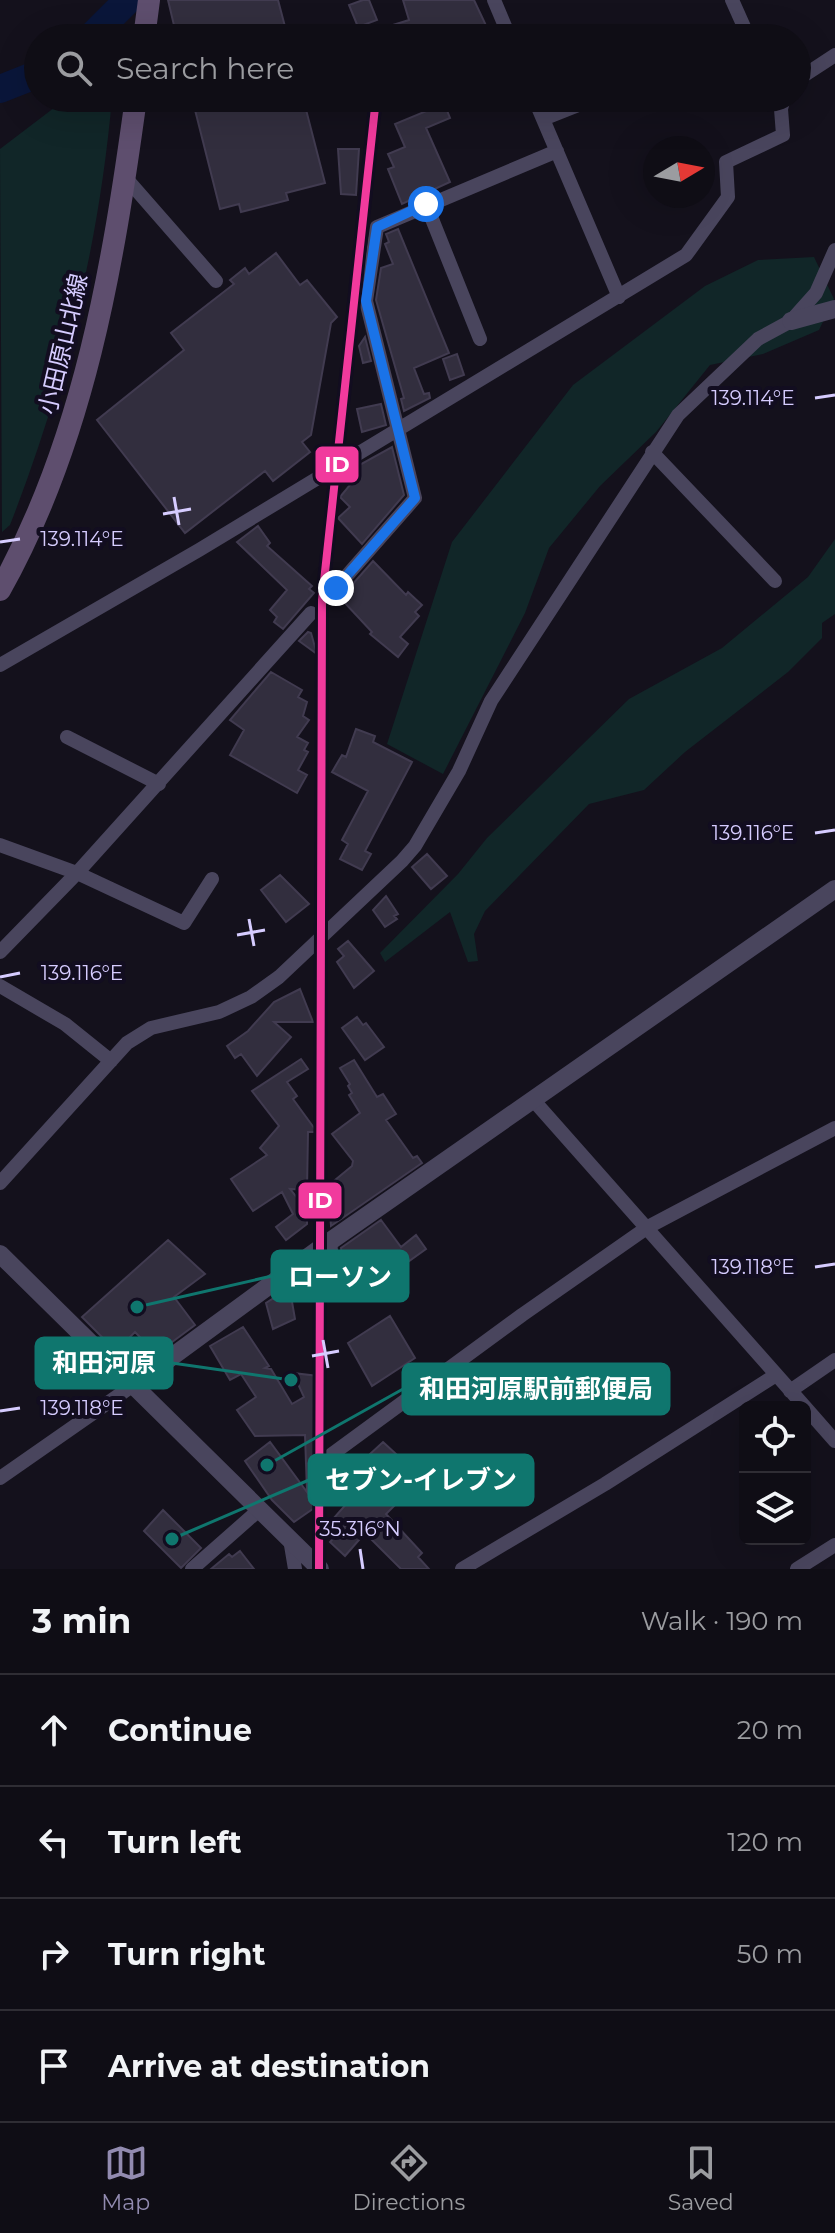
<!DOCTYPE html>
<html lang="en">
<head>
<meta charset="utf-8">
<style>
	:root { --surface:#0f0d15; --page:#1d1b22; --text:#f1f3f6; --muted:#9b9ca0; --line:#2f2d34; --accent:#928bb0 }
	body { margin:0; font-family:Montserrat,"Noto Sans JP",sans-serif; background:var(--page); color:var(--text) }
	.controls { position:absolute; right:24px; bottom:24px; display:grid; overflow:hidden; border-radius:12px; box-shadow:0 8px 32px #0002 }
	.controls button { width:72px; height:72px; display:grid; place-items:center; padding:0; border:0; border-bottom:2px solid var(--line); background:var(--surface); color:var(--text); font:40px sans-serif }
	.compass { position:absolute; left:643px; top:136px; width:72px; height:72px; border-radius:50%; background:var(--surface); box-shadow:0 8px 32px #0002; rotate:80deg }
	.stop { position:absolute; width:24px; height:24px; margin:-18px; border:6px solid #1a73e8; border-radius:50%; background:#fff }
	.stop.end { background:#1a73e8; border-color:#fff; box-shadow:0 2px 8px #0008 }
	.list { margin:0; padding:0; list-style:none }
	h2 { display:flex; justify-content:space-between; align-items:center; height:104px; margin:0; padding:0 32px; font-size:34px }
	h2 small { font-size:26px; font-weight:400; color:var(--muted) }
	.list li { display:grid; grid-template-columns:52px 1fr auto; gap:24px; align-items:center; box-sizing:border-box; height:112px; padding:0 32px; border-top:2px solid var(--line) }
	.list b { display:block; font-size:30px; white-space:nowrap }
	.list em { font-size:26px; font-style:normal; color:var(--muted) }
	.icon { flex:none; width:44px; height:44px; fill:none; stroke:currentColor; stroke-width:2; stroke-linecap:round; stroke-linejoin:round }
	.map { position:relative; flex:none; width:835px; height:1569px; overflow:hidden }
	.search { position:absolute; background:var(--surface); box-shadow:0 8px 32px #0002; left:24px; right:24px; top:24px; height:88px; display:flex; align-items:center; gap:20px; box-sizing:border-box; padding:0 28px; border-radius:44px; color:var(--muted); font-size:30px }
	.sheet { height:552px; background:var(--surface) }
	nav { display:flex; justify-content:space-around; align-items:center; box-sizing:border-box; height:112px; border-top:2px solid var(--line); background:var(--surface); font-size:22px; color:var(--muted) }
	nav a { display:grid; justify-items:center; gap:4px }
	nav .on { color:var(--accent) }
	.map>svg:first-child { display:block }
	.green { fill:#112628 }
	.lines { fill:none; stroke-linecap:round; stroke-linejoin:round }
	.river { stroke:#0a163a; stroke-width:28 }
	.building { fill:#322e3e; stroke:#413b50; stroke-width:2 }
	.minor { stroke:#49455d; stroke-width:14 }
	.tertiary { stroke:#49455d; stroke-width:18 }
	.primary { stroke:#5e4e6e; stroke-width:22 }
	.rail-1-casing { stroke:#120d20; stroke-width:14 }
	.rail-1 { stroke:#f13a9d; stroke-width:8 }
	.route { stroke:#1a73e8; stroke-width:10 }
	.ticks { fill:none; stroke:#d6ccff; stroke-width:3 }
	.labels { text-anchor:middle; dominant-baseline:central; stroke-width:8; stroke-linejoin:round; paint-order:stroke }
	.street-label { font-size:24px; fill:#d6ccff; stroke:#120d20 }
	.ticks-label { font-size:20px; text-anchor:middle; fill:#d6ccff; stroke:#120d20; stroke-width:8; stroke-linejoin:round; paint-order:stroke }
	.leader { fill:none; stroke:#0f766e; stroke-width:3 }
	.callout-dot { fill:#0f766e; stroke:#120d20; stroke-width:3 }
	.callout { fill:#0f766e; stroke:#0f766e; stroke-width:3 }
	.callout-label { font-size:26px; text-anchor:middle; font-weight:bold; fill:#fff }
	.line-badge { stroke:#120d20; stroke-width:3 }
	.badge-label { font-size:22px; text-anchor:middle; font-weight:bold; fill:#fff }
</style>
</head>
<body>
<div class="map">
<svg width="835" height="1569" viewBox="0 0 835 1569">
	<rect width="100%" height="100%" fill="#14111c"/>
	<path class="green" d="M67 98H112C99 246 64 387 10 525L2 532 0 149Z
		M814 257 834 299 819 330 763 354 710 365 656 432 600 486 549 548 525 613 443 774 387 744 452 542 573 385 705 286 758 260Z
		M835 539V614L822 623V638L788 672 685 752 644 790 589 804 485 911 474 934 478 961 468 962 450 912 385 962 380 953 458 874 487 838 629 699 722 648 808 577Z"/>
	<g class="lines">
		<path class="river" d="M90 38 128 0
			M0 89 38 74"/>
	</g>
	<path class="building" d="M168 0H278L288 38H177Z
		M363 0H369L377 20 358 27 349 5Z
		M403 0H474L490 34 485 38H397L393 25 409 20Z
		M192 98H303L325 183 286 193 288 200 241 212 239 204 220 209Z
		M425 98H442L450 118 426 128 450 182 402 204 388 169 394 167 388 154 405 147 395 124 429 110Z
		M338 149H359L356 195 341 194Z
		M398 229 449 353 414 368 424 394 429 393 430 398 404 411 401 399 404 398 376 300 381 268 393 264 385 244 389 242 386 234Z
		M276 253 300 285 307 280 337 317 331 323 311 435 302 442 310 452 273 481 265 471 185 533 97 420 184 350 171 333 234 284 230 280 245 268 249 274Z
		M365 337 371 361 363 363 359 346Z
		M457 354 464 375 450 380 443 359Z
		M381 404 386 425 362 432 357 409Z
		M392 447 404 495 362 544 338 518 350 507 340 497 350 485 344 480 354 468Z
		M258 526 270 543 267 546 312 586 309 589 314 593 283 629 274 622 277 617 270 610 287 590 237 542Z
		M373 561 406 595 408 592 422 605 415 612 419 616 400 637 408 644 398 657 370 634 372 632 343 601 346 597 343 595Z
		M308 632 311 633 317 654 299 641Z
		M271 672 302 690 298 697 307 702 303 716 309 720 297 737 308 743 304 750 308 752 298 770 307 775 297 793 230 755 244 730 230 720Z
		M356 729 375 736 373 742 412 762 365 851 371 854 362 870 340 859 348 844 342 840 368 791 332 772 342 755 346 757Z
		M427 854 447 876 431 889 412 867Z
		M280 875 309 904 286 922 261 890Z
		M386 896 398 914 394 916 397 919 385 927 373 910Z
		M348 941 374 971 354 988 337 962 344 956 338 949Z
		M300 989 313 1022H274L291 1037 257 1076 241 1054 235 1058 227 1046 248 1031 274 1002Z
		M357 1017 363 1025 366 1023 384 1047 365 1060 342 1028Z
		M301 1059 308 1069 287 1082 297 1096 293 1099 317 1132H308L307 1190 290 1189 307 1210V1224L286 1240 276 1227 293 1214 282 1192 253 1211 231 1179 267 1155 260 1148 279 1126 252 1091Z
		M354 1060 377 1097 383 1094 396 1114 386 1120 413 1158 417 1156 422 1163 331 1226 330 1211 338 1206 329 1196V1185L352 1166 353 1161 332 1134 360 1113 349 1095 352 1093 348 1086 350 1084 340 1068Z
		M381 1220 401 1247 416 1235 426 1249 373 1287 370 1283H345L341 1248Z
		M168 1240 205 1274 174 1297 195 1325 156 1354 135 1332 116 1351 82 1317Z
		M280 1294 282 1300 291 1296 295 1319 273 1329 266 1303Z
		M390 1316 415 1358 372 1386 348 1343Z
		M243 1327 269 1366 265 1368 271 1369 292 1404 304 1397 293 1373 318 1376V1495H309L317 1506 294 1522 272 1500 245 1461 270 1442 307 1492 305 1435 255 1436 237 1410 256 1397 241 1374 230 1380 210 1346Z
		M383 1442 422 1478 386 1514 422 1553 418 1557 429 1569H401L365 1533 345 1556 330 1542 344 1527H326L356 1493 347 1484 351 1480 341 1469V1462L347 1456 357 1466Z
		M163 1510 201 1548 181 1568 144 1531Z
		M240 1551 254 1569H211L229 1554 232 1557Z"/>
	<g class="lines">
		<path class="minor" d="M494 0 510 38
			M732 0 749 38
			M797 80 835 55
			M534 98 619 297
			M543 119 596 98
			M125 177 216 281
			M426 204 480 339
			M652 452 775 581
			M336 588 415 498 366 301 377 227 557 151
			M0 665 199 550 686 255 728 197 726 162 783 135 781 109 784 98
			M67 737 159 784
			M0 845 77 873 184 923 212 879
			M0 952 77 873 311 613
			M0 986 65 1024 111 1061
			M535 1102 805 1407
			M0 1183 127 1043 151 1028 219 1012 251 997 279 977 402 861 415 846 459 771 491 701 678 415 758 339 791 321 816 293 835 250
			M330 1243 336 1288
			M790 1391 835 1360
			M805 1407 835 1441
			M0 1478 132 1386
			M332 1493 331 1455 522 1315 648 1227 835 1128
			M290 1539 295 1569
			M192 1569 260 1509
			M462 1569 605 1484 776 1375
			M797 1569 835 1545"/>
		<path class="tertiary" d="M791 321 835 309
			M0 1254 320 1569
			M132 1386 319 1249 835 889"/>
		<path class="primary" d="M144 38 149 0
			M0 590C84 440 113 267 136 98"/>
		<g class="rail-1-casing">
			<path id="rail-1" d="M319 1569 322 600 376 98"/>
		</g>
		<use href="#rail-1" class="rail-1"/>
	</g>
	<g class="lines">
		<path class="route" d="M336 588 415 498 366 301 377 227 426 204"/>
	</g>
	<path class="ticks" d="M815 398 835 395M174 497 179 525M163 514 191 509M0 542 20 539M815 833 835 830M249 919 254 946M237 935 265 930M0 977 20 973M815 1267 835 1264M323 1340 328 1368M312 1356 339 1351M0 1411 20 1408M360 1549 363 1569"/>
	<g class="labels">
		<g class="street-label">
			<text transform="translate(63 344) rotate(-77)">小田原山北線</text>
		</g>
	</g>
	<g class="ticks-label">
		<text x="753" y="405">139.114°E</text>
		<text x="82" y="546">139.114°E</text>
		<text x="753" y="840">139.116°E</text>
		<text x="82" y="980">139.116°E</text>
		<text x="753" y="1274">139.118°E</text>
		<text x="82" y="1415">139.118°E</text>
		<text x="360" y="1536">35.316°N</text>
	</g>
	<path class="leader" d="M137 1307L272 1276M291 1380L172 1363M267 1465L403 1389M172 1539L309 1480"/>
	<g class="callout-dot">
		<circle cx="137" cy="1307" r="8"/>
		<circle cx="291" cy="1380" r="8"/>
		<circle cx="267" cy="1465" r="8"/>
		<circle cx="172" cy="1539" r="8"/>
	</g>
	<g class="callout">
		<rect x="272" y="1251" width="136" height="50" rx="8"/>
		<rect x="36" y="1338" width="136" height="50" rx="8"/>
		<rect x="403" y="1364" width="266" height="50" rx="8"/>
		<rect x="309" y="1455" width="224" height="50" rx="8"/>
	</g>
	<g class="callout-label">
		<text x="340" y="1286">ローソン</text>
		<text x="104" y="1372">和田河原</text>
		<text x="536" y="1398">和田河原駅前郵便局</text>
		<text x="421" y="1489">セブン-イレブン</text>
	</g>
	<g class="line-badge">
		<rect x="314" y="445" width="46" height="39" rx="8" fill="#f13a9d"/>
		<rect x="297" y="1181" width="46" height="39" rx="8" fill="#f13a9d"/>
	</g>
	<g class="badge-label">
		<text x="337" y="472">ID</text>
		<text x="320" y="1208">ID</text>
	</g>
</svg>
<div class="controls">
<button><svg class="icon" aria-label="locate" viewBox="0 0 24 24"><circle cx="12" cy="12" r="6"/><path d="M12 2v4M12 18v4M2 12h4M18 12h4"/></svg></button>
<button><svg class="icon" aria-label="layers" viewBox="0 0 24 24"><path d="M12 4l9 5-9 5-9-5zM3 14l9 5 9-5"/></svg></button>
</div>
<svg class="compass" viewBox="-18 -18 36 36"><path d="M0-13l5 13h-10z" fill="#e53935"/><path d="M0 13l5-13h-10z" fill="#9b9ca0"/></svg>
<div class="stop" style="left:426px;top:204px"></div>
<div class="stop end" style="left:336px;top:588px"></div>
<div class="search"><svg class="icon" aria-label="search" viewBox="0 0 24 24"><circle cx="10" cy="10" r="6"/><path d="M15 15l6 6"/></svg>Search here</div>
</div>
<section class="sheet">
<h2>3 min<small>Walk · 190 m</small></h2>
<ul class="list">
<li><svg class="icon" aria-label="ahead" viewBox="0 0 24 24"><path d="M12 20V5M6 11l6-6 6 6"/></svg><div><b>Continue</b></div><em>20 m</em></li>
<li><svg class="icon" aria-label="left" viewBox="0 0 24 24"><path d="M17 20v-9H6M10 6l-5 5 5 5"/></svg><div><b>Turn left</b></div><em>120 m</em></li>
<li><svg class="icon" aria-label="right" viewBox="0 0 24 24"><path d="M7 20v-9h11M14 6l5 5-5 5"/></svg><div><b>Turn right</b></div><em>50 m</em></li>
<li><svg class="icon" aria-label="arrive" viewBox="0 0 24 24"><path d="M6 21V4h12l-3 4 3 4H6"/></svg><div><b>Arrive at destination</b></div></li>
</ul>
</section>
<nav>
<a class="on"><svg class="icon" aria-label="map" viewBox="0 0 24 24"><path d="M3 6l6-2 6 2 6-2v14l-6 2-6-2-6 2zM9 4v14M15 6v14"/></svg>Map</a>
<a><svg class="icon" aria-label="directions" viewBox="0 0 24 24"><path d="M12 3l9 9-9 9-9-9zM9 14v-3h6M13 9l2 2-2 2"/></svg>Directions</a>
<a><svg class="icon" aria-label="saved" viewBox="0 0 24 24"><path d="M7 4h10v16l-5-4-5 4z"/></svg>Saved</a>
</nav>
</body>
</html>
